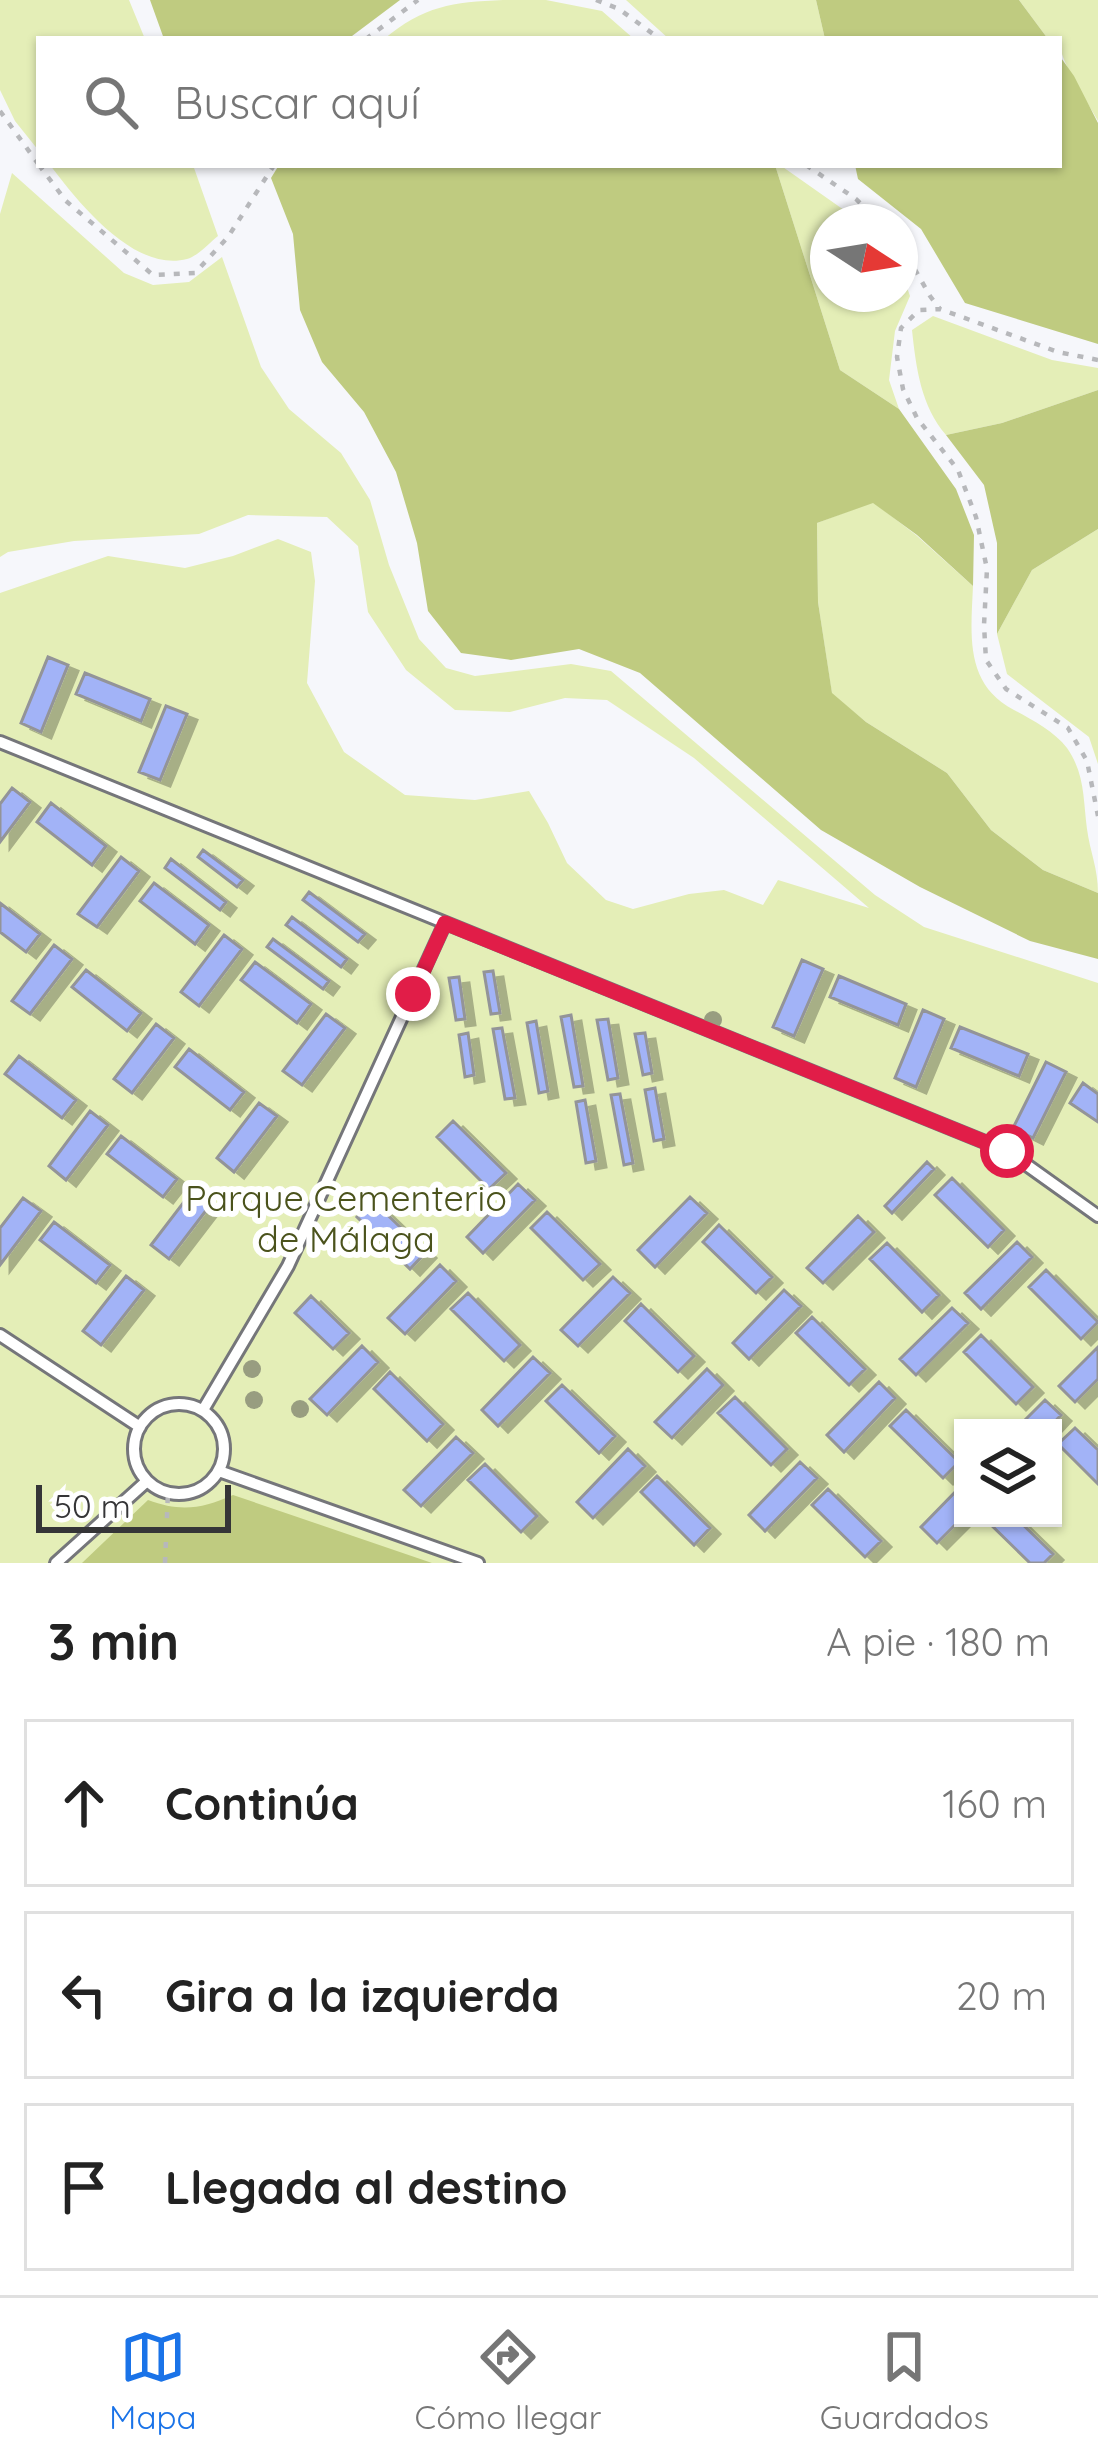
<!DOCTYPE html>
<html lang="es">
<head>
<meta charset="utf-8">
<style>
	:root { --surface:#fff; --page:#f6f6f6; --text:#222; --muted:#767676; --line:#e0e0e0; --accent:#1a73e8 }
	body { margin:0; font-family:Quicksand,sans-serif; background:var(--page); color:var(--text) }
	.controls { position:absolute; right:36px; bottom:36px; display:grid; overflow:hidden; border-radius:0px; box-shadow:0 3px 9px #0004 }
	.controls button { width:108px; height:108px; display:grid; place-items:center; padding:0; border:0; border-bottom:3px solid var(--line); background:var(--surface); color:var(--text); font:60px sans-serif }
	.compass { position:absolute; left:810px; top:204px; width:108px; height:108px; border-radius:50%; background:var(--surface); box-shadow:0 3px 9px #0004; rotate:102deg }
	.scale { position:absolute; left:36px; bottom:30px; width:195px; box-sizing:border-box; padding-left:12px; border:6px solid #353537; border-top:0; font-size:33px; line-height:42px; white-space:nowrap; color:#353537; -webkit-text-stroke:9px #fff; paint-order:stroke }
	.stop { position:absolute; width:36px; height:36px; margin:-27px; border:9px solid #e11d48; border-radius:50%; background:#fff }
	.stop.end { background:#e11d48; border-color:#fff; box-shadow:0 3px 12px #0008 }
	.list { margin:0; padding:0; list-style:none }
	h2 { display:flex; justify-content:space-between; align-items:center; height:156px; margin:0; padding:0 48px; font-size:51px }
	h2 small { font-size:39px; font-weight:400; color:var(--muted) }
	.list li { display:grid; grid-template-columns:78px 1fr auto; gap:36px; align-items:center; box-sizing:border-box; height:168px; margin:0 24px 24px; padding:0 24px; border:3px solid var(--line); border-radius:0px }
	.list b { display:block; font-size:45px; white-space:nowrap }
	.list em { font-size:39px; font-style:normal; color:var(--muted) }
	.icon { flex:none; width:66px; height:66px; fill:none; stroke:currentColor; stroke-width:2; stroke-linecap:round; stroke-linejoin:round }
	.map { position:relative; flex:none; width:1098px; height:1563px; overflow:hidden }
	.search { position:absolute; background:var(--surface); box-shadow:0 3px 9px #0004; left:36px; right:36px; top:36px; height:132px; display:flex; align-items:center; gap:30px; box-sizing:border-box; padding:0 42px; border-radius:0px; color:var(--muted); font-size:45px }
	.sheet { height:732px; background:var(--surface) }
	nav { display:flex; justify-content:space-around; align-items:center; box-sizing:border-box; height:168px; border-top:3px solid var(--line); background:var(--surface); font-size:33px; color:var(--muted) }
	nav a { display:grid; justify-items:center; gap:6px }
	nav .on { color:var(--accent) }
	.map>svg:first-child { display:block }
	.green { fill:#e4eeb7; fill-rule:evenodd }
	.forest { fill:#bfcb80 }
	.building { fill:#a2b3f7; stroke:#939498; stroke-width:3; filter:url(#shadow) }
	.lines { fill:none; stroke-linecap:round; stroke-linejoin:round }
	.service-casing { stroke:#75767a; stroke-width:16 }
	.path { stroke:#b7b8bb; stroke-width:4.5; stroke-dasharray:6 9; stroke-linecap:butt }
	.service { stroke:#fff; stroke-width:10 }
	.tree { fill:#989d80 }
	.route { stroke:#e11d48; stroke-width:15 }
	.labels { text-anchor:middle; dominant-baseline:central; stroke-width:12; stroke-linejoin:round; paint-order:stroke }
	.park-label { font-size:36px; fill:#4b531c; stroke:#fff }
</style>
</head>
<body>
<div class="map">
<svg width="1098" height="1563" viewBox="0 0 1098 1563">
	<defs>
		<filter id="shadow"><feDropShadow dx="10" dy="6" stdDeviation="0" flood-color="#0004"/></filter>
	</defs>
	<rect width="100%" height="100%" fill="#f6f7fb"/>
	<path class="green" d="M0 0H129L145 39H39V151L15 121 0 90Z
		M503 0H546L602 11 634 39H384C424 6 452 2 503 0Z
		M626 0H816L825 39H669Z
		M1019 0H1098V121C1086 99 1059 61 1059 39H1048Z
		M50 165H193L218 236C209 243 198 256 187 259 134 273 78 202 50 165Z
		M775 165H780L861 222H828V294H900V267L910 296 895 331 889 380 899 409 840 370Z
		M12 173 124 273 153 285 189 282 222 257 261 367 289 409 341 453 370 500 389 565 419 639 446 668 475 676 571 664 611 671 875 895 924 927 1098 983V1563H0V593L108 556 185 568 233 556 278 539 311 552 315 581 307 683 344 752 405 795 475 800 529 791 548 823 567 863 606 900 633 909 689 894 724 890 763 905 778 880 869 908 694 758 607 700 565 698 510 712 455 710 406 670 368 612 358 546 327 517 248 515 199 534 74 541 8 552 0 557V214ZM963 1428H1053V1518H963Z
		M933 316 1052 360 1098 368V390L1002 423 946 435C921 406 916 368 912 330Z
		M873 502 916 535 973 586C971 634 964 684 1014 710 1031 719 1055 732 1067 748 1085 774 1083 798 1087 829 1090 852 1098 868 1098 893L1043 870 991 830 947 773 866 722 832 694 818 602 817 523Z
		M1098 529V764L1089 737 1007 674 997 634 1032 570Z"/>
	<path class="forest" d="M150 0H400L348 39H164Z
		M816 0H1019L1048 39H825Z
		M1059 55 1074 76 1098 123V344L965 303 921 229 858 179 855 165H1059Z
		M279 165H775L840 370 899 409 956 489 974 535 973 586 917 535 873 503 817 523 818 602 832 693 866 722 947 773 991 830 1043 870 1098 893V959L1030 941 920 887 821 830 640 673 579 649 511 660 461 653 428 611 417 543 396 472 364 412 322 362 300 310 293 234 271 178Z
		M1098 390V529L1032 570 997 634V543L984 485 946 435 1002 423Z
		M233 1495 432 1563H82L148 1500C180 1512 202 1509 233 1495Z"/>
	<path class="building" d="M48 657 68 665 41 732 21 723Z
		M85 673 150 699 141 721 76 694Z
		M166 706 187 714 160 780 139 772Z
		M12 788 30 802 0 842V804Z
		M51 803 106 846 92 865 37 822Z
		M203 850 243 880 237 887 198 857Z
		M121 857 139 871 97 927 78 914Z
		M171 859 226 902 220 910 165 868Z
		M154 883 209 925 195 944 140 901Z
		M309 892 365 934 358 942 303 900Z
		M0 903 40 934 26 952 0 932Z
		M292 917 347 959 341 967 286 925Z
		M224 935 242 949 199 1006 181 992Z
		M273 939 329 981 323 989 267 947Z
		M54 945 72 959 30 1014 12 1001Z
		M802 960 823 969 794 1036 773 1027Z
		M255 962 311 1004 297 1023 241 980Z
		M86 970 141 1013 127 1031 72 987Z
		M493 971 500 1013 491 1014 484 972Z
		M839 976 906 1004 898 1025 830 997Z
		M459 977 465 1019 456 1020 449 978Z
		M923 1010 944 1019 916 1087 895 1078Z
		M326 1014 345 1028 302 1085 283 1071Z
		M571 1015 583 1086 574 1087 561 1017Z
		M608 1019 618 1078 608 1080 597 1020Z
		M536 1021 548 1091 539 1093 527 1023Z
		M156 1024 174 1038 132 1093 114 1079Z
		M960 1027 1028 1054 1019 1076 951 1048Z
		M502 1028 515 1098 505 1099 493 1029Z
		M468 1033 474 1075 465 1077 459 1035Z
		M645 1033 652 1073 643 1075 635 1034Z
		M189 1049 244 1092 230 1110 175 1067Z
		M19 1056 76 1100 62 1118 5 1074Z
		M1046 1062 1066 1072 1033 1138 1013 1128Z
		M1083 1083 1098 1094V1122L1070 1103Z
		M655 1088 664 1139 654 1141 645 1090Z
		M620 1094 633 1163 624 1165 611 1095Z
		M585 1100 596 1161 586 1163 576 1102Z
		M259 1103 277 1116 234 1172 217 1158Z
		M90 1111 108 1125 66 1180 49 1166Z
		M453 1121 506 1173 489 1189 437 1137Z
		M121 1136 177 1179 163 1197 107 1154Z
		M927 1162 934 1169 892 1213 885 1206Z
		M952 1178 1004 1230 988 1247 935 1195Z
		M518 1184 535 1200 483 1253 467 1237Z
		M193 1190 211 1204 169 1259 151 1245Z
		M690 1197 707 1213 655 1267 638 1250Z
		M23 1198 41 1211 0 1265V1228Z
		M373 1201 426 1252 410 1269 357 1217Z
		M547 1212 600 1264 583 1280 531 1228Z
		M858 1216 874 1232 823 1283 807 1268Z
		M54 1222 110 1265 96 1283 40 1240Z
		M719 1225 772 1277 756 1293 703 1242Z
		M1017 1242 1032 1257 981 1309 965 1293Z
		M887 1243 939 1295 922 1312 870 1259Z
		M440 1265 456 1281 405 1334 388 1318Z
		M1046 1270 1098 1322 1081 1339 1029 1287Z
		M126 1276 144 1290 101 1345 83 1331Z
		M613 1277 630 1293 578 1346 561 1330Z
		M784 1290 801 1306 749 1359 733 1343Z
		M468 1293 520 1345 504 1361 451 1309Z
		M311 1296 349 1333 333 1349 295 1313Z
		M641 1304 694 1356 678 1372 625 1321Z
		M952 1308 968 1323 916 1375 900 1359Z
		M812 1317 865 1369 849 1385 796 1333Z
		M981 1335 1033 1387 1016 1404 964 1352Z
		M362 1346 378 1362 327 1415 310 1399Z
		M1098 1347V1379L1075 1402 1059 1386Z
		M533 1357 550 1373 498 1426 482 1410Z
		M707 1369 723 1385 672 1438 655 1422Z
		M390 1372 443 1424 427 1441 374 1389Z
		M879 1382 895 1398 844 1452 827 1435Z
		M562 1385 615 1436 599 1453 546 1401Z
		M735 1397 787 1449 771 1465 718 1413Z
		M1045 1400 1061 1415 1049 1428H1017Z
		M906 1410 959 1462 943 1478 890 1426Z
		M1075 1428 1098 1450V1484L1058 1444Z
		M456 1437 473 1453 421 1506 404 1490Z
		M628 1449 645 1466 593 1518 577 1502Z
		M800 1462 817 1478 765 1531 749 1515Z
		M485 1464 537 1516 521 1532 468 1480Z
		M657 1476 710 1528 694 1545 641 1492Z
		M963 1484V1517L937 1543 921 1527Z
		M828 1489 881 1541 865 1557 812 1505Z
		M984 1518H1016L1053 1554 1044 1563H1030Z"/>
	<g class="lines">
		<g class="service-casing">
			<path id="service" d="M0 742 1007 1151 1098 1216
				M0 1335 140 1427
				M134 1449a45 45 0 1 1 90 0a45 45 0 1 1-90 0Z
				M203 1410 288 1266 445 923
				M219 1471 478 1563
				M56 1563 147 1481"/>
		</g>
		<path class="path" d="M596 0 619 9 660 39
			M366 39 418 0
			M0 111 39 165
			M39 165 66 201 153 275 195 273 228 237 274 165
			M806 165 856 199 879 222
			M900 243 930 296 940 309
			M1098 360 1058 352 940 309 919 310 901 328 897 357 903 389 917 418 958 470 976 517 987 569 984 625 986 660 1006 689 1068 728 1087 761 1098 816
			M165 1563 168 1492"/>
		<use href="#service" class="service"/>
	</g>
	<g class="tree">
		<circle cx="713" cy="1020" r="9"/>
		<circle cx="252" cy="1369" r="9"/>
		<circle cx="254" cy="1400" r="9"/>
		<circle cx="300" cy="1409" r="9"/>
	</g>
	<g class="lines">
		<path class="route" d="M413 994 445 923 1007 1151"/>
	</g>
	<g class="labels">
		<g class="park-label">
			<text x="346" y="1197">Parque Cementerio<tspan x="346" dy="41">de Málaga</tspan></text>
		</g>
	</g>
</svg>
<div class="controls">
<button><svg class="icon" aria-label="layers" viewBox="0 0 24 24"><path d="M12 4l9 5-9 5-9-5zM3 14l9 5 9-5"/></svg></button>
</div>
<svg class="compass" viewBox="-18 -18 36 36"><path d="M0-13l5 13h-10z" fill="#e53935"/><path d="M0 13l5-13h-10z" fill="#767676"/></svg>
<div class="scale">50 m</div>
<div class="stop" style="left:1007px;top:1151px"></div>
<div class="stop end" style="left:413px;top:994px"></div>
<div class="search"><svg class="icon" aria-label="search" viewBox="0 0 24 24"><circle cx="10" cy="10" r="6"/><path d="M15 15l6 6"/></svg>Buscar aquí</div>
</div>
<section class="sheet">
<h2>3 min<small>A pie · 180 m</small></h2>
<ul class="list">
<li><svg class="icon" aria-label="ahead" viewBox="0 0 24 24"><path d="M12 20V5M6 11l6-6 6 6"/></svg><div><b>Continúa</b></div><em>160 m</em></li>
<li><svg class="icon" aria-label="left" viewBox="0 0 24 24"><path d="M17 20v-9H6M10 6l-5 5 5 5"/></svg><div><b>Gira a la izquierda</b></div><em>20 m</em></li>
<li><svg class="icon" aria-label="arrive" viewBox="0 0 24 24"><path d="M6 21V4h12l-3 4 3 4H6"/></svg><div><b>Llegada al destino</b></div></li>
</ul>
</section>
<nav>
<a class="on"><svg class="icon" aria-label="map" viewBox="0 0 24 24"><path d="M3 6l6-2 6 2 6-2v14l-6 2-6-2-6 2zM9 4v14M15 6v14"/></svg>Mapa</a>
<a><svg class="icon" aria-label="directions" viewBox="0 0 24 24"><path d="M12 3l9 9-9 9-9-9zM9 14v-3h6M13 9l2 2-2 2"/></svg>Cómo llegar</a>
<a><svg class="icon" aria-label="saved" viewBox="0 0 24 24"><path d="M7 4h10v16l-5-4-5 4z"/></svg>Guardados</a>
</nav>
</body>
</html>
